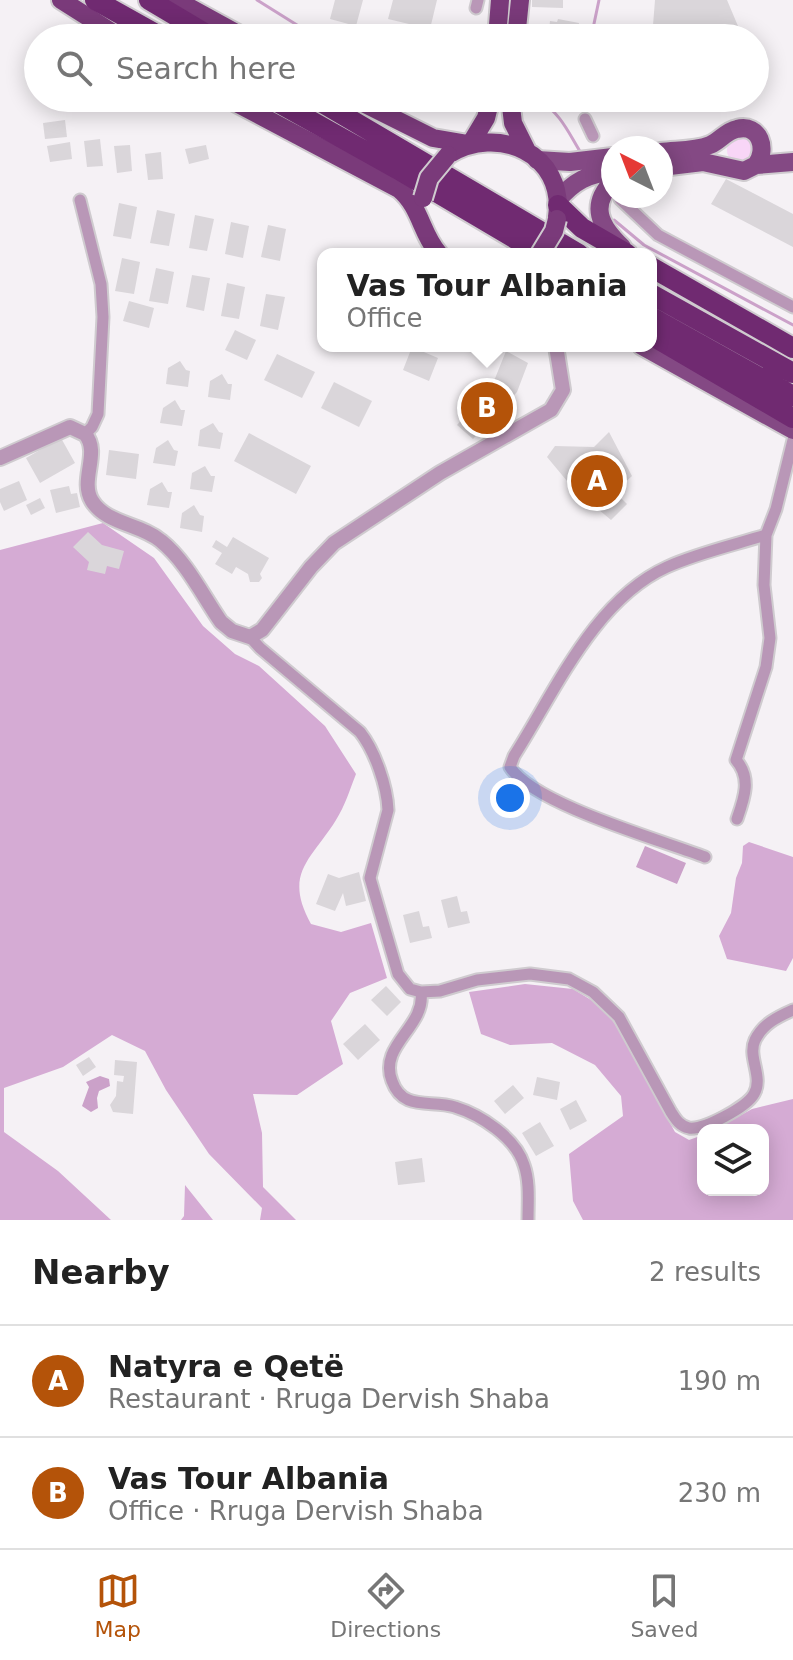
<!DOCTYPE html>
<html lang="en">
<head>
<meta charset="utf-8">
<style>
	:root { --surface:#fff; --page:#f2f2f2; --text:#222; --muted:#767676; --line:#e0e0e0; --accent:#b45309 }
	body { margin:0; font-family:"DejaVu Sans",sans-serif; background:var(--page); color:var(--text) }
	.controls { position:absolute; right:24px; bottom:24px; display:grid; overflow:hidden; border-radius:16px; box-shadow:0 4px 20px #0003 }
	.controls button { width:72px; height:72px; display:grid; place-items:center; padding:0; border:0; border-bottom:2px solid var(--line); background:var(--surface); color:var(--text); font:40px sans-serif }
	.compass { position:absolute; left:601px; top:136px; width:72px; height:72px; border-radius:50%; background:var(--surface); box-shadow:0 4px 20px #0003; rotate:318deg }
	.you { position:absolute; left:510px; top:798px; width:28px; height:28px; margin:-20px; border:6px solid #fff; border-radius:50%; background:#1a73e8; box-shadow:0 0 0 12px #1a73e833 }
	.badge { display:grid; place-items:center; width:52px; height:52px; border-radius:50%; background:var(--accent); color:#fff; font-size:26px; font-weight:700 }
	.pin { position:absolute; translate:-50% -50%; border:4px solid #fff; box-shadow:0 2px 8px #0006 }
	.popup { position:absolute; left:317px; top:248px; width:340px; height:104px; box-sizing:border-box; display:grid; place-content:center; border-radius:16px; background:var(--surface); filter:drop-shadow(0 2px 6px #0005); font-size:26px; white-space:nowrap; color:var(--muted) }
	.popup b { font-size:30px; color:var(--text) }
	.popup::after { content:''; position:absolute; left:50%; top:100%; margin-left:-16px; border:16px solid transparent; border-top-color:var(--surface) }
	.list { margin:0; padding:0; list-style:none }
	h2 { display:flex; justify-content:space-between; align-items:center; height:104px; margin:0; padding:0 32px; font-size:34px }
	h2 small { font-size:26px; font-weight:400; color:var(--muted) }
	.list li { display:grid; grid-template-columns:52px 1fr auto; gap:24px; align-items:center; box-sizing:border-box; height:112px; padding:0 32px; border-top:2px solid var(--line) }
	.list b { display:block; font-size:30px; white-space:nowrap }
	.list p { margin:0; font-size:26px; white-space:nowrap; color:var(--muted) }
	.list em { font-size:26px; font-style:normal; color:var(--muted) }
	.icon { flex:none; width:44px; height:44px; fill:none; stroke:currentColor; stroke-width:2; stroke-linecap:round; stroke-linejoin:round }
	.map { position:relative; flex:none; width:793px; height:1220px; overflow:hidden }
	.search { position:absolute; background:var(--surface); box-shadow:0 4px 20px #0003; left:24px; right:24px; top:24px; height:88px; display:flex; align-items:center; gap:20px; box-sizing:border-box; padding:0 28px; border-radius:44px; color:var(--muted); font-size:30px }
	.sheet { height:328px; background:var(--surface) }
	nav { display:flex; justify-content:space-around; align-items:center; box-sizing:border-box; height:112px; border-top:2px solid var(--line); background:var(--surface); font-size:22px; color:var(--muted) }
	nav a { display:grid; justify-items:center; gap:4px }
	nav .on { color:var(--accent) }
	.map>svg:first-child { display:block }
	.green { fill:#f8d6f7 }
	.forest { fill:#d5abd4 }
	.water { fill:#cba1c9 }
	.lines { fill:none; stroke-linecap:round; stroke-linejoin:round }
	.stream { stroke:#cba1c9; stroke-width:3 }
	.building { fill:#dad6da }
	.minor-casing { stroke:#cfcbcf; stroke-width:15 }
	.tertiary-casing { stroke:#cfcbcf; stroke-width:18 }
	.primary-casing { stroke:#cfcbcf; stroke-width:22 }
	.trunk-casing { stroke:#cfcbcf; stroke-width:22 }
	.motorway-casing { stroke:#cfcbcf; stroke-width:24 }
	.minor { stroke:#b997b7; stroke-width:11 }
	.tertiary { stroke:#b997b7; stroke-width:14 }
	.primary { stroke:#844984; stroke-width:18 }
	.trunk { stroke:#7a3a7a; stroke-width:18 }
	.motorway { stroke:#702a71; stroke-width:20 }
	.trunk-bridge-casing { stroke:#cfcbcf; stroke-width:22; stroke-linecap:butt }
	.trunk-bridge { stroke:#7a3a7a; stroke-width:18 }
</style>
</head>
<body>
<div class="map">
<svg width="793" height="1220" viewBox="0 0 793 1220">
	<rect width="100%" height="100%" fill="#f5f1f5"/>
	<path class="green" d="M727 150a14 14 0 1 1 28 0a14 14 0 1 1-28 0Z"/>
	<path class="forest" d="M103 523 154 558 203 626 235 654 259 666 325 726 356 774C350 789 345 806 336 820 311 860 283 873 311 924L341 932 371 923 387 978 350 993 331 1021 343 1064 297 1095 253 1094 262 1133 263 1187 296 1220H260L262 1208 209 1154 166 1090 145 1051 112 1035 63 1067 4 1088V1132L58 1171 111 1220H0V550Z
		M749 842 793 857V958L786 971 727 959 719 936 731 913 736 878 742 863 743 846Z
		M525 984 573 989 601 1006 615 1024 675 1132 689 1140 703 1135V1190H763V1130H714L752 1109 793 1099V1220H583L573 1201 569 1154 623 1116 621 1096 595 1065 552 1043 510 1045 481 1034 469 992Z
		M185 1185 213 1220H181L184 1216Z"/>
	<path class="water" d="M645 846 686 863 677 884 636 867Z
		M100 1076 109 1079 110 1086 99 1091 97 1098 98 1108 91 1112 82 1106 89 1087 86 1082Z"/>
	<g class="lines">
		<path class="stream" d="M257 0 313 35 327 38
			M591 38 599 0
			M537 98C561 114 567 130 581 153
			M576 107 579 98
			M614 220 644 245 793 325"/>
	</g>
	<path class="building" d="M335 0H363L356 26 330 19Z
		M393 0H437L430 29 388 19Z
		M532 0H563V8L532 7Z
		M655 0H727L743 38H652Z
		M558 19 579 23 577 38H548L550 21 557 22Z
		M65 120 67 137 45 139 43 123Z
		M100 139 103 166 87 167 84 141Z
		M70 142 72 159 50 162 47 146Z
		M130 145 132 171 117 173 114 146Z
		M206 145 209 159 189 164 185 149Z
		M161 152 163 179 148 180 145 154Z
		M726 179 793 214V247L711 204Z
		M119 203 137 207 131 239 113 236Z
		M157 210 175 214 169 246 150 243Z
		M195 215 214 219 207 251 189 248Z
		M231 222 249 226 243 258 225 254Z
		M268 225 286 229 280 261 261 257Z
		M122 258 140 262 134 294 115 291Z
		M156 268 174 272 168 304 149 301Z
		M192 275 210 278 204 311 186 307Z
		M227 283 245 287 239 319 221 316Z
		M266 294 285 297 278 330 260 326Z
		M129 301 154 308 149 328 123 321Z
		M235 330 256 340 247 360 225 350Z
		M412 347 438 358 429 381 403 370Z
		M506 351 528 363 517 392 473 439 457 425 492 386Z
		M277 354 315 372 302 398 264 380Z
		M180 361 186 370 190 371 188 387 166 384 168 368Z
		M222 374 228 384H232L230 400 208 397 210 381Z
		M334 382 372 401 359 427 321 408Z
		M175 400 181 410H185L182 426 160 423 163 408Z
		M213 423 219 432 223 433 220 449 198 446 200 430Z
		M609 432 632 476 620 487 624 494 621 498 627 504 611 520 572 487 547 457 555 446 594 447Z
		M249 433 311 466 296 494 234 461Z
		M61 438 75 463 40 483 26 458Z
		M168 440 174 450 178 451 175 466 153 463 156 448Z
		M109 450 139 454 136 479 106 475Z
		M205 466 211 476H215L212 492 190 489 192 473Z
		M19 481 27 500 4 511 0 502V489Z
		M162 482 168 492H172L169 508 147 505 150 489Z
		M69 486 71 494 77 493 80 507 56 513 50 490Z
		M40 498 45 508 31 515 26 505Z
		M194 505 200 515 204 516 202 532 180 528 182 513Z
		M88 532 102 545 124 551 119 569 107 566 105 574 87 570 89 562 73 547Z
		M233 537 269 558 260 574 262 578 259 582H250L248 574 236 567 232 574 215 564 222 553 212 547 216 540 227 547Z
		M359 872 366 901 346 906 343 893 335 911 316 904 328 874 339 878Z
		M457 896 461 912 467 911 470 923 448 928 441 900Z
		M419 911 423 927 429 926 432 938 410 943 403 915Z
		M386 986 401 1002 387 1016 371 1000Z
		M365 1024 380 1040 358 1060 343 1044Z
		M89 1057 96 1067 83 1076 76 1065Z
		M115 1060 137 1062 133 1114 113 1112 110 1105 116 1096 117 1081 123 1082 124 1076 114 1075Z
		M537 1077 560 1082 557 1100 533 1095Z
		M513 1085 524 1098 505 1114 494 1101Z
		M576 1100 587 1121 570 1130 560 1109Z
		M540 1122 554 1146 536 1156 522 1133Z
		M422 1158 425 1182 398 1185 395 1162Z"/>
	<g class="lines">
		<g class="minor-casing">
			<path id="minor" d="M476 8 478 0
				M585 119 593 136
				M620 199 658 235 793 307
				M80 200 101 284 103 317 98 414 92 427 85 434
				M250 637 260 648 360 732C375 751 387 786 388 810L370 878 398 974 410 989 421 992 440 991 477 980 530 974 569 979 593 992 619 1017 671 1112C676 1120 680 1126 689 1128 704 1130 747 1107 754 1094 764 1077 747 1057 755 1040 763 1024 777 1017 793 1010
				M737 819C744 799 752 778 736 760L766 667 770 638 764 585 766 535
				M705 857C661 840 533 804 510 767L514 756C555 692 594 600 667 567 698 553 734 545 766 535L776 509 793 440
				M421 992C426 1027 378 1045 392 1081 403 1112 431 1099 455 1107 481 1115 516 1138 524 1165 530 1182 528 1202 528 1220"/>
		</g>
		<g class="tertiary-casing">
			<path id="tertiary" d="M0 458 70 427 85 434C101 453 79 480 92 501 106 524 141 524 161 541 186 561 203 596 221 622L232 631 250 637 262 630 311 567 334 543 440 473 551 410 563 390 556 346"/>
		</g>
		<g class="primary-casing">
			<path id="primary" d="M661 152C677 150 695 151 710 145 720 141 726 131 737 129 760 123 768 150 756 165
				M537 160 570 162 613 157
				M661 167 703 162 744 171 756 165 793 162
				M613 181C589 206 600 226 622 247
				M558 200C574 181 588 174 613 171
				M642 346 793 430"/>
		</g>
		<g class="trunk-casing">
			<path id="trunk" d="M61 0 121 38
				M176 0 245 38
				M497 38 500 0
				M516 38 520 0
				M227 98 399 189C421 207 421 234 439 254
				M353 98 433 138 468 144
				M510 98 513 123 527 151
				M359 99 400 98
				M471 143 486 118 491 98
				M448 155C497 124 566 153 557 217"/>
		</g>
		<g class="motorway-casing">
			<path id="motorway" d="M95 0 163 38
				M149 0 213 38
				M270 98 397 169 541 254
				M314 98 579 254
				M558 205 582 228 627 254
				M651 267 793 348
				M651 294 793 373
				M651 317 793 396
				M651 335 793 418"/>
		</g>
		<use href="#minor" class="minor"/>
		<use href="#tertiary" class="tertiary"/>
		<use href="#primary" class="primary"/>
		<use href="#trunk" class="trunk"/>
		<use href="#motorway" class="motorway"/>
		<g class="trunk-bridge-casing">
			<path id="trunk-bridge" d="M423 198 429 178 448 155
				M540 254 554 231 557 219"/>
		</g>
		<use href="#trunk-bridge" class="trunk-bridge"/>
	</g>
</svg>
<div class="controls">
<button><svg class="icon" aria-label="layers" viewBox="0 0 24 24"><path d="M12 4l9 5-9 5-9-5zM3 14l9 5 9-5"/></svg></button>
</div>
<svg class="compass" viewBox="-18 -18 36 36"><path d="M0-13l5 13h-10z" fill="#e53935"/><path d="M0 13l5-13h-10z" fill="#767676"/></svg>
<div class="you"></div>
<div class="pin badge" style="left:597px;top:481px">A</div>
<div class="pin badge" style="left:487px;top:408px">B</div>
<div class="popup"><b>Vas Tour Albania</b>Office</div>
<div class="search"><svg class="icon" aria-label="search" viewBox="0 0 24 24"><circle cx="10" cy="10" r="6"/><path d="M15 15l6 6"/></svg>Search here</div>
</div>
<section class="sheet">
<h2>Nearby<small>2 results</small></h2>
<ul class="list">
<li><span class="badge">A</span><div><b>Natyra e Qetë</b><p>Restaurant · Rruga Dervish Shaba</p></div><em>190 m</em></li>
<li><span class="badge">B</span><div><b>Vas Tour Albania</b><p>Office · Rruga Dervish Shaba</p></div><em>230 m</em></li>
</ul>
</section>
<nav>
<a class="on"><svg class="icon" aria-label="map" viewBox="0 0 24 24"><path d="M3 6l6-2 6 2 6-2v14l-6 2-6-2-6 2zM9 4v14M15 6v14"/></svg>Map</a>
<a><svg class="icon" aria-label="directions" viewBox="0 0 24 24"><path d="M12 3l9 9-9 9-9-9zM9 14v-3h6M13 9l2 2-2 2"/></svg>Directions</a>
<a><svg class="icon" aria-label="saved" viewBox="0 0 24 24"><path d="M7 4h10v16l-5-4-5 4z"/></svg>Saved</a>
</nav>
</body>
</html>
